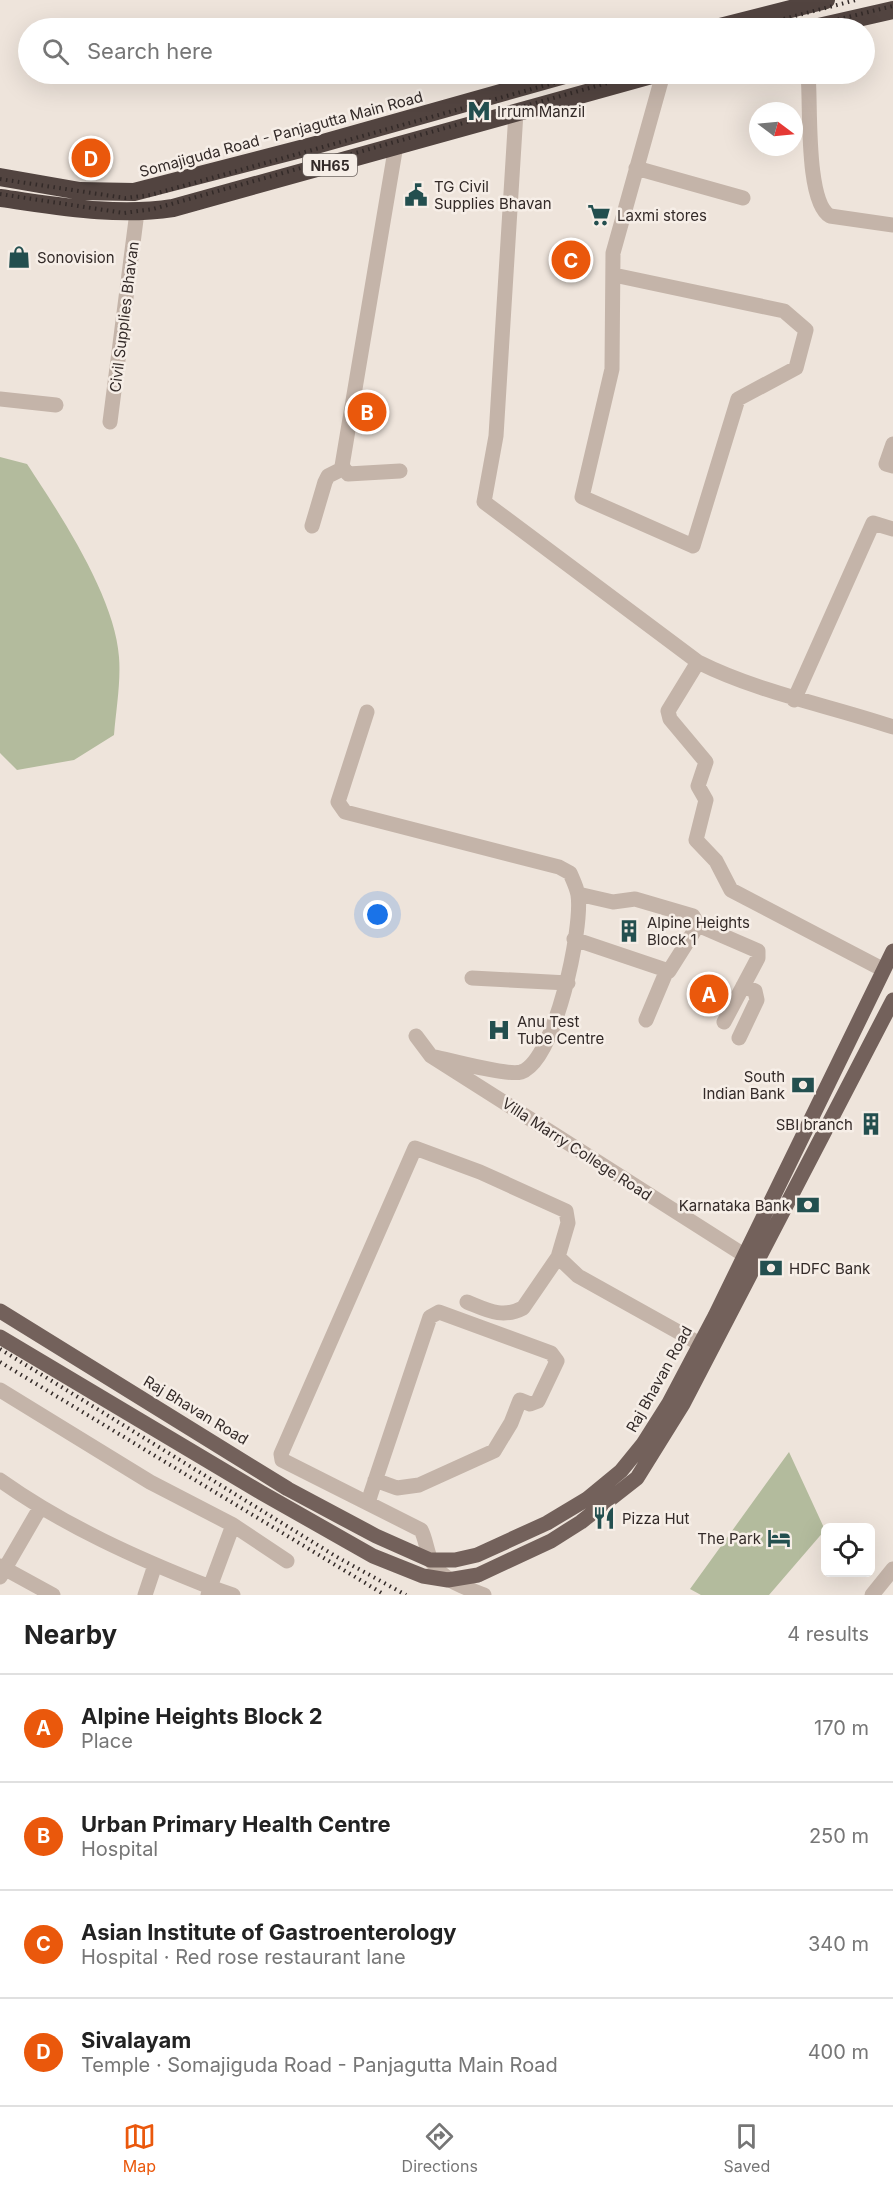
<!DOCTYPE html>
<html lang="en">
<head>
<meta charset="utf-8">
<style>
	:root { --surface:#fff; --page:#f2f2f2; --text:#222; --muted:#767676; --line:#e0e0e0; --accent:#ea580c }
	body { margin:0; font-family:Inter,sans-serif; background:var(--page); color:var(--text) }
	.controls { position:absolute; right:18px; bottom:18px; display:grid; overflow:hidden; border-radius:9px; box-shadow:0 6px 24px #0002 }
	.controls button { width:54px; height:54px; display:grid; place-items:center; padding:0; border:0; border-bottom:2px solid var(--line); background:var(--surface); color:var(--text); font:30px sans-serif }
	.compass { position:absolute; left:749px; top:102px; width:54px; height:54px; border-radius:50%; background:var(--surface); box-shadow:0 6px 24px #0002; rotate:106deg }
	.you { position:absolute; left:378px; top:915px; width:21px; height:21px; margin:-15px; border:4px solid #fff; border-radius:50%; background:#1a73e8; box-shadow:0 0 0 9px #1a73e833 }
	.badge { display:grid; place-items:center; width:39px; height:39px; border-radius:50%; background:var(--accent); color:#fff; font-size:20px; font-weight:700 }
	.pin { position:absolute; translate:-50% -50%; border:3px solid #fff; box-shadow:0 2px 6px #0006 }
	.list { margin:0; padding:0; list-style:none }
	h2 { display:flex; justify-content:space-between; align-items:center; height:78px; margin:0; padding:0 24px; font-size:26px }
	h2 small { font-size:20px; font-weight:400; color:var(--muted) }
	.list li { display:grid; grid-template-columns:39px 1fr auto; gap:18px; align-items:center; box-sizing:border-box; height:108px; padding:0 24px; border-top:2px solid var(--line) }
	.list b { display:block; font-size:22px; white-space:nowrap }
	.list p { margin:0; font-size:20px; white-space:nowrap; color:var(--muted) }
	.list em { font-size:20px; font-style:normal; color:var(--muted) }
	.icon { flex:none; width:33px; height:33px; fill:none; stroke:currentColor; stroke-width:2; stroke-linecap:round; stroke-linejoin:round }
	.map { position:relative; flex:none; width:893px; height:1595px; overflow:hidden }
	.search { position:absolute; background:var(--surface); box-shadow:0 6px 24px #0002; left:18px; right:18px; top:18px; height:66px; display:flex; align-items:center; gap:15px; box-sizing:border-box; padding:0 21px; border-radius:33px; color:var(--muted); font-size:22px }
	.sheet { height:510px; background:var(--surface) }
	nav { display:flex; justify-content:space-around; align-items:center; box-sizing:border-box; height:84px; border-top:2px solid var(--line); background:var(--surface); font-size:16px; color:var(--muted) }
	nav a { display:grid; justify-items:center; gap:3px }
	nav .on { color:var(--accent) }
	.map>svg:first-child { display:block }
	.green { fill:#b3bb9d }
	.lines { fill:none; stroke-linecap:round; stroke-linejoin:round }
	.minor { stroke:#c4b4a9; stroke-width:15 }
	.major { stroke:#73615b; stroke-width:15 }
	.highway { stroke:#524440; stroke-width:18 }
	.rail { stroke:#332a28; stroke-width:4; stroke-dasharray:1.5 4.5; stroke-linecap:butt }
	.labels { text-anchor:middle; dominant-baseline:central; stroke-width:5; stroke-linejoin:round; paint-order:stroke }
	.shield { fill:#f6eee7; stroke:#6e6561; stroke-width:1.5 }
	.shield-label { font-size:14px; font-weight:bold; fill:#332a28 }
	.poi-label { font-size:15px; fill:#332a28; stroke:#f6eee7; text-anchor:start }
	.street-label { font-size:15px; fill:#332a28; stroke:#f6eee7 }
</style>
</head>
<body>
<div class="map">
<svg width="893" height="1595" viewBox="0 0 893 1595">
	<rect width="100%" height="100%" fill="#eee4db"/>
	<path class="green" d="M0 457 27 464C60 514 115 597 119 657 121 682 116 710 114 735L74 760 17 770 0 753Z
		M789 1452 825 1530 769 1595H701L690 1589Z"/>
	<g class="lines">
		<path class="minor" d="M808 74C811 102 805 202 830 216L893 225
			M516 112 496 436 484 502 698 662C760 693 828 705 893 727
			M396 145 342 466 348 474 400 471
			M636 168 743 198
			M614 275 784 311 806 330 796 368 738 399 693 546 582 497 612 369 613 253 663 74
			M0 399 56 405
			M110 422 137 212
			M893 444 886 464 893 466
			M312 526 325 482 328 476 342 469
			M698 662 668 711 670 719 706 762 698 786 706 800 696 840 716 861 731 890 882 969
			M794 700 873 523 893 529
			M367 712 338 802 345 812 559 867 570 873C573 880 577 888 578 895 583 928 555 1061 521 1072 507 1076 449 1060 431 1056
			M578 894 613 902 635 899 693 916 698 925
			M574 939 669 971 698 925 758 951V958L724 1022
			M472 978 568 983
			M646 1020 667 970
			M416 1036 431 1056 744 1255
			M739 1038 757 1000 755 991 743 986
			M467 1302C487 1310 502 1319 523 1308L558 1257
			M0 1390 150 1482 233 1525 287 1561
			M0 1480C65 1526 136 1558 210 1587L233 1525
			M368 1503 371 1493 430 1317 439 1312 551 1353 557 1361 538 1401 530 1404 520 1400 511 1423 494 1451 419 1485 397 1488 375 1480
			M0 1566 53 1595
			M0 1577 40 1508
			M145 1595 155 1565
			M208 1595 210 1587 233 1595
			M484 1595C464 1587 444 1581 432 1562 427 1554 426 1539 421 1530L282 1460 281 1454 415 1148 480 1172 566 1211 568 1223 558 1257 578 1276 700 1344
			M872 1595 893 1569"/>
		<path class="major" d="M0 1311 288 1489 376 1536 430 1560H455L477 1555 547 1523 587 1499 621 1471 643 1444 669 1403 715 1316 893 951
			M0 1337 262 1493 373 1556 423 1576 448 1580 478 1575 551 1541 581 1522 637 1478 683 1404 893 1000"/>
		<path class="highway" d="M716 28 826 0
			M814 28 893 10
			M0 177 80 191 134 192 316 145 568 74
			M0 198C58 206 115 217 173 208L655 74"/>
		<path class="rail" d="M749 28 856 0
			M803 28 893 6
			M0 179 125 198 150 195 586 74
			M0 194 124 213 153 209 640 74
			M0 1349 337 1557 406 1595
			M0 1362 385 1595"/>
	</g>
	<defs>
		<g id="metro-bare" transform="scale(1.8)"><path d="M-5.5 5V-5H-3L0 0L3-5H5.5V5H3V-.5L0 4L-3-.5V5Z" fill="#234f4f" stroke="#f6eee7" stroke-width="2.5" paint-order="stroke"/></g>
		<g id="civic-bare" transform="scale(1.8)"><path d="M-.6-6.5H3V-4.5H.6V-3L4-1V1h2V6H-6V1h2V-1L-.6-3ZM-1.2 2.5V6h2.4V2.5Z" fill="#234f4f" stroke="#f6eee7" stroke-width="2.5" paint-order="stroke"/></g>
		<g id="supermarket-bare" transform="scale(1.8)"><path d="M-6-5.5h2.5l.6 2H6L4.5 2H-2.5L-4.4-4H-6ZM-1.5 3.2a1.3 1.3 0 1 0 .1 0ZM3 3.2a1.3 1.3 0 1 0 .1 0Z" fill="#234f4f" stroke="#f6eee7" stroke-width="2.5" paint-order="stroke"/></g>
		<g id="shop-bare" transform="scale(1.8)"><path d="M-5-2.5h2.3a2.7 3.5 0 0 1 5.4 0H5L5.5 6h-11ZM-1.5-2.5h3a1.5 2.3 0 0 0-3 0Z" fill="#234f4f" stroke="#f6eee7" stroke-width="2.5" paint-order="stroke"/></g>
		<g id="building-bare" transform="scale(1.8)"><path d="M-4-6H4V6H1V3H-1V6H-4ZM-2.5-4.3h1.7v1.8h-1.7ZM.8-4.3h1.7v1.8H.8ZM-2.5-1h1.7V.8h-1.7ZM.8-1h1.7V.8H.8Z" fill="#234f4f" stroke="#f6eee7" stroke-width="2.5" paint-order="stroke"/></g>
		<g id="hospital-bare" transform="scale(1.8)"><path d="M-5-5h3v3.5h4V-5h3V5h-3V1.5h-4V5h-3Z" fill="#234f4f" stroke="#f6eee7" stroke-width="2.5" paint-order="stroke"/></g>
		<g id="bank-bare" transform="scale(1.8)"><path d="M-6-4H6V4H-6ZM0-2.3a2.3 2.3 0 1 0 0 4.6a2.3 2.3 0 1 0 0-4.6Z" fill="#234f4f" stroke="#f6eee7" stroke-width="2.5" paint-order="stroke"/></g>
		<g id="restaurant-bare" transform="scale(1.8)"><path d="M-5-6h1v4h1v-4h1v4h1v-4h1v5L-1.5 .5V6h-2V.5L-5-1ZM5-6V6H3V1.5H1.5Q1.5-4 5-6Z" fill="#234f4f" stroke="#f6eee7" stroke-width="2.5" paint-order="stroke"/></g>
		<g id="hotel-bare" transform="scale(1.8)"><path d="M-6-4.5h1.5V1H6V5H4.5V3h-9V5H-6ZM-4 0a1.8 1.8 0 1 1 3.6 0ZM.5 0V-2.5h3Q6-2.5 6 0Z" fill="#234f4f" stroke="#f6eee7" stroke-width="2.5" paint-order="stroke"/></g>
	</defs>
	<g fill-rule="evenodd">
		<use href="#metro-bare" x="479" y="111"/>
		<use href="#civic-bare" x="416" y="195"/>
		<use href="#supermarket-bare" x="599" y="215"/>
		<use href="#shop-bare" x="19" y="257"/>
		<use href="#building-bare" x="629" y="931"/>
		<use href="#hospital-bare" x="499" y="1030"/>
		<use href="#bank-bare" x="803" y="1085"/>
		<use href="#building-bare" x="871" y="1124"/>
		<use href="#bank-bare" x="808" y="1205"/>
		<use href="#bank-bare" x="771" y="1268"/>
		<use href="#restaurant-bare" x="604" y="1518"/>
		<use href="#hotel-bare" x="779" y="1538"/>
	</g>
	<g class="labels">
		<rect class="shield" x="303" y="154" width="54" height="22" rx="4.5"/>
		<g class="shield-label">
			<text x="330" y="165">NH65</text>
		</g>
		<g class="poi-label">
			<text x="497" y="111">Irrum Manzil</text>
			<text x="434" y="186">TG Civil<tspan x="434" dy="17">Supplies Bhavan</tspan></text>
			<text x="617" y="215">Laxmi stores</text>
			<text x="37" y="257">Sonovision</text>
			<text x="647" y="922">Alpine Heights<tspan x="647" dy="17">Block 1</tspan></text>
			<text x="517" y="1021">Anu Test<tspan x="517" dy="17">Tube Centre</tspan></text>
			<text x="785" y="1076" text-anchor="end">South<tspan x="785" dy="17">Indian Bank</tspan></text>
			<text x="853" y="1124" text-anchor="end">SBI branch</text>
			<text x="790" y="1205" text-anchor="end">Karnataka Bank</text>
			<text x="789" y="1268">HDFC Bank</text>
			<text x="622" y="1518">Pizza Hut</text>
			<text x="761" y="1538" text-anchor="end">The Park</text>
		</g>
		<g class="street-label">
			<text transform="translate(281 134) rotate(-15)">Somajiguda Road - Panjagutta Main Road</text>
			<text transform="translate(124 317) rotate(-83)">Civil Supplies Bhavan</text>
			<text transform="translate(577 1149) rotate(33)">Villa Marry College Road</text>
			<text transform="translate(659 1379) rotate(-61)">Raj Bhavan Road</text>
			<text transform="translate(196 1410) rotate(31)">Raj Bhavan Road</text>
		</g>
	</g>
</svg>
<div class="controls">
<button><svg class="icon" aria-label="locate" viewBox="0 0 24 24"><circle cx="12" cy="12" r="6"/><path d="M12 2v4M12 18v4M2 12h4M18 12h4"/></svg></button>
</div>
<svg class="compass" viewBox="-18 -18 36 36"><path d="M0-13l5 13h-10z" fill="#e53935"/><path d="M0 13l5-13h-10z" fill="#767676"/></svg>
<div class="you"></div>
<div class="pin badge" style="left:709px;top:994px">A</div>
<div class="pin badge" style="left:367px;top:412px">B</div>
<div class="pin badge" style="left:571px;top:260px">C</div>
<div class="pin badge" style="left:91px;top:158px">D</div>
<div class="search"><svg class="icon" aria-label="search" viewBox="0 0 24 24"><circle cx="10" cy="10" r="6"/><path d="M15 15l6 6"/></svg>Search here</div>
</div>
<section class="sheet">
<h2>Nearby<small>4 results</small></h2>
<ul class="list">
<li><span class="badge">A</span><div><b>Alpine Heights Block 2</b><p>Place</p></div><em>170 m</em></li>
<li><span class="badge">B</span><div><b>Urban Primary Health Centre</b><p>Hospital</p></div><em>250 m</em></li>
<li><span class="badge">C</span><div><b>Asian Institute of Gastroenterology</b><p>Hospital · Red rose restaurant lane</p></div><em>340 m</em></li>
<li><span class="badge">D</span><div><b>Sivalayam</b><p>Temple · Somajiguda Road - Panjagutta Main Road</p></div><em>400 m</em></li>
</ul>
</section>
<nav>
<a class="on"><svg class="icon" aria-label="map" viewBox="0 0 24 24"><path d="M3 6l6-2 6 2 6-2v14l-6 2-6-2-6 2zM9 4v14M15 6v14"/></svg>Map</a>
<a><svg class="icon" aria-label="directions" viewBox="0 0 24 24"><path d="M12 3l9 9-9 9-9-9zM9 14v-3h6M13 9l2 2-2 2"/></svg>Directions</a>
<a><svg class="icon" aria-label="saved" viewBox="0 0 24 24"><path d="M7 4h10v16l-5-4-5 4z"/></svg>Saved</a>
</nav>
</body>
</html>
